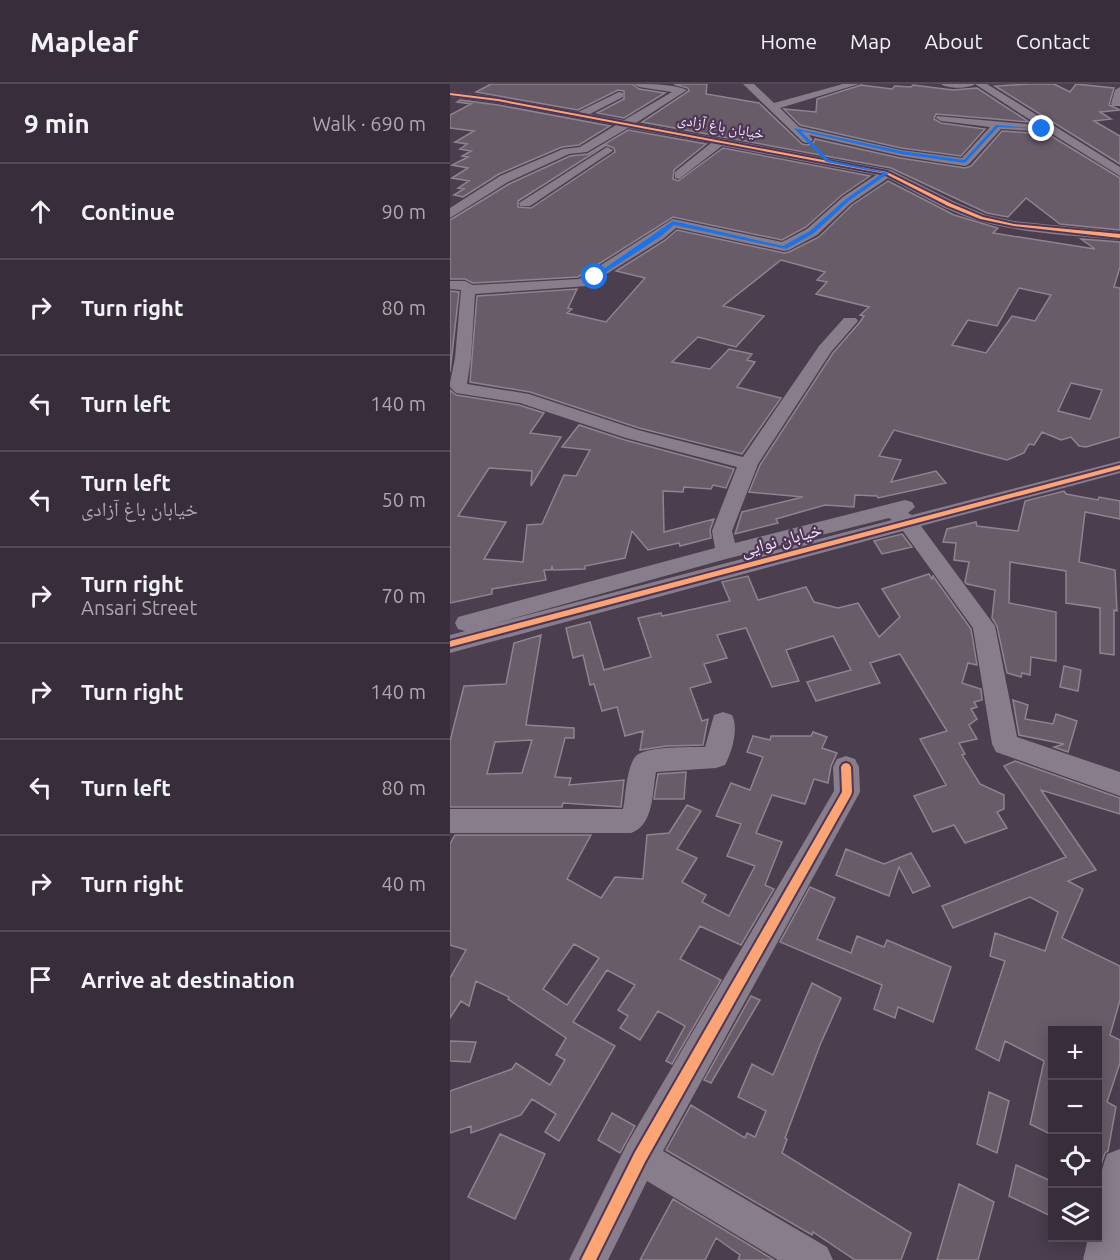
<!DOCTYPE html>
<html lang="en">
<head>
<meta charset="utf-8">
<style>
	:root { --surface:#382e3b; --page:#3f3642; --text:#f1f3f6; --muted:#aba8af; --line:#524a55 }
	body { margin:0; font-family:Ubuntu,"Noto Naskh Arabic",sans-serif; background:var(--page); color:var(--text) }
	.controls { position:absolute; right:18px; bottom:18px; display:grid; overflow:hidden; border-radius:0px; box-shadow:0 3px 15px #0003 }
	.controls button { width:54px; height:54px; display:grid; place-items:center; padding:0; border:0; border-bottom:2px solid var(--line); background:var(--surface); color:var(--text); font:30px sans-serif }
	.stop { position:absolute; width:18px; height:18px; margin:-14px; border:4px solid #1a73e8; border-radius:50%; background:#fff }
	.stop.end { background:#1a73e8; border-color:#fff; box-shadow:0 2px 6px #0008 }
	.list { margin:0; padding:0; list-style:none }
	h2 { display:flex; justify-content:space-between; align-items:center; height:78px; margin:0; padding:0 24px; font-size:26px }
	h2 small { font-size:20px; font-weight:400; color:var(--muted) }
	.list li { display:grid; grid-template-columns:39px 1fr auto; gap:18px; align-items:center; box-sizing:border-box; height:96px; padding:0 24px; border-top:2px solid var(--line) }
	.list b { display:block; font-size:22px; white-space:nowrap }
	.list p { margin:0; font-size:20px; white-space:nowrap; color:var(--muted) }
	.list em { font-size:20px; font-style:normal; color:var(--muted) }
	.icon { flex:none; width:33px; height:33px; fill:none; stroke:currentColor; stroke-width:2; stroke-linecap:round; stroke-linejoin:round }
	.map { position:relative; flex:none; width:670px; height:1176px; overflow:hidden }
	header { display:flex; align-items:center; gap:36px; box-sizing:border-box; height:84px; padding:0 30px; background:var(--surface); border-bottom:2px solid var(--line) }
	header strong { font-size:28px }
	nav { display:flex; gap:33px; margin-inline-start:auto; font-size:21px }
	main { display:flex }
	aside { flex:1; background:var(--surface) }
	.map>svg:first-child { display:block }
	.building { fill:#695c69; stroke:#908390; stroke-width:1.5; fill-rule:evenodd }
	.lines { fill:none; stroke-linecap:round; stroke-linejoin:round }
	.minor { fill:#877d8b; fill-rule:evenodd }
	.cycleway-casing { stroke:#4e3657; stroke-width:4 }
	.cycleway { fill:#fda474; fill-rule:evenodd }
	.route { fill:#1a73e8 }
	.labels { text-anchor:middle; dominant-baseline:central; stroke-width:4.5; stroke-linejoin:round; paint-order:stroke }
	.far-street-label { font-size:15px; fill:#f2e4f8; stroke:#4e3657 }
	.street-label { font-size:18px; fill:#f2e4f8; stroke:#4e3657 }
</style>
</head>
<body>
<header>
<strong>Mapleaf</strong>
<nav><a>Home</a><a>Map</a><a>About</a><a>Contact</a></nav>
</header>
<main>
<aside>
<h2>9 min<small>Walk · 690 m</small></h2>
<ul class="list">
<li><svg class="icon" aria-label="ahead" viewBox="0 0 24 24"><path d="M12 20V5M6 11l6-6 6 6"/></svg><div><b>Continue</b></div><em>90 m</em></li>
<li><svg class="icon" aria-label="right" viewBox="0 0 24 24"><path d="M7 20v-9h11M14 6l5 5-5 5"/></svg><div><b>Turn right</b></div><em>80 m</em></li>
<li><svg class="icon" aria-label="left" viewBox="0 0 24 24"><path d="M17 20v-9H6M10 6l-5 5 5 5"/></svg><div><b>Turn left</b></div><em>140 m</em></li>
<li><svg class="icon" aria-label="left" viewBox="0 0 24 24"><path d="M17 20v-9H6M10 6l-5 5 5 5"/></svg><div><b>Turn left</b><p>خیابان باغ آزادی</p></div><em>50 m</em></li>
<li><svg class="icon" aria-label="right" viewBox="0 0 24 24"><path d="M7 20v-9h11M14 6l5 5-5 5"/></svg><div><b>Turn right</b><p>Ansari Street</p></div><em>70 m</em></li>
<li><svg class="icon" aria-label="right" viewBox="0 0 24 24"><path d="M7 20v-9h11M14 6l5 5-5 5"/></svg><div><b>Turn right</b></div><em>140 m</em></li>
<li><svg class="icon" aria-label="left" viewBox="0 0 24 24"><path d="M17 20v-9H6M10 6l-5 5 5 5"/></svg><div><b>Turn left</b></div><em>80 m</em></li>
<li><svg class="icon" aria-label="right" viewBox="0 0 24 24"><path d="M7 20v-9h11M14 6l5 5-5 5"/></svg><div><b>Turn right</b></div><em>40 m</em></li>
<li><svg class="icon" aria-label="arrive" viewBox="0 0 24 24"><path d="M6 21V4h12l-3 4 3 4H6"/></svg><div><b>Arrive at destination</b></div></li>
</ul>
</aside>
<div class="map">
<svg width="670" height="1176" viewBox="0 0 670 1176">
	<rect width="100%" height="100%" fill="#4a3e4f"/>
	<path class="building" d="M41 0H182L189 5 215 9 174 34 147 29 174 15V7L168 6 128 26 26 8Z
		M224 0H257L256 10 309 19 352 60 358 61 364 58 365 55 450 74 515 84 521 82 552 47 598 50 670 94V146L610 140 576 114 558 133 537 129 441 84 192 38 239 7 238 4Z
		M579 0H604L620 8 626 0 664 4 659 21 670 26 650 28 661 35 644 37 670 52V80L545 2Z
		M411 1 442 5 445 2 461 3 463 1 503 6 527 4 579 38 486 30 484 35 491 39 535 45 511 72 451 64 350 41 334 25 366 28 367 15Z
		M10 16 48 21 160 42 129 61 112 63 49 90 13 113 4 111 14 105 8 104 19 97 2 94 18 84 2 81 18 73 12 72 21 67 10 65 17 60 5 58 24 47 0 44V31L21 20 7 18Z
		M178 46 256 60 224 86 223 95 228 97 273 64 420 92 392 111 356 143 332 156 223 133 128 193 23 199 15 195H0V136L59 100 120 72 138 70ZM156 61 164 64 165 68 81 124 68 123V117Z
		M438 97 504 131 548 144 543 149 645 165 631 155 670 158V183L664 203 670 204V353L636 363 629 362 621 353 611 356 592 348 584 361 579 360 574 369 557 376 444 346 429 372 451 376 441 398 486 387 496 399 428 414 427 412 405 411 404 423 375 421 326 435 328 439 285 450 292 428 353 413 299 408 310 381 383 269 410 238 414 232 410 231 419 223 366 210 377 198 367 196 375 188 331 176 273 222 314 232 286 263 248 253 222 278 260 285 279 265 302 270 297 276 305 278 287 303 331 314 292 370 189 344 80 308 20 298 27 212 127 205 118 224 122 225 117 229 156 238 195 194 166 187 214 157 227 146 334 169 339 168 369 153 402 121ZM569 204 601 211 585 237 562 232 536 269 502 261 518 236 547 242ZM621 299 652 306 640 335 608 327Z
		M0 207 9 208 0 288Z
		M0 306 6 311 69 321 94 329 80 349 111 353 81 402 82 387 39 384 8 432 56 438 34 475 73 478 77 441 92 440 114 391 126 392 140 366 112 363 129 341 175 356 284 385 276 404 263 401 261 405 234 403 233 408 213 407 214 448 264 435 260 446 261 454 230 462 229 459 198 466 182 447 175 474 135 482V485L103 486 102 483 101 486H94L96 496 42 505V510L0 519Z
		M614 407 616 410 648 416 649 413 670 417V435L635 428 629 478 665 486 667 527 664 526V571L650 569V524L616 519V487L560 478 559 519 606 528V577L581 573 580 591 572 589 571 593 557 589 547 542 542 534 545 506 517 500 515 498 519 478 504 476 506 459 493 458 497 445 526 438 527 442 568 447 575 417Z
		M452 450 462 463 432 470 424 457Z
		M479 490 482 495 483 492 521 545 527 581 518 579 512 599 531 605 532 616 524 618 527 623 521 625 527 635 519 641 527 655 509 659 515 670 512 671 530 700 554 711V725L547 728 557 744 515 759 504 741 483 748 464 712 496 701 470 655 497 647 450 570 420 579 430 599 366 617 357 598 401 586 383 552 336 566 349 597 322 603 296 544 267 551 277 574 254 580 261 598 240 604 252 637 258 635 253 661 217 662 190 666 193 647 175 652 167 623 152 627 144 600 140 601 133 571 123 574 116 544 140 538 154 586 201 573 188 534 211 529 212 532 280 517 272 498 298 492 308 516 356 503 364 518 388 524 408 519 429 553 450 533 432 505Z
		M91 551 76 641 124 644V654H115L105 693 121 694 119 701 174 696 171 723 113 719 112 723H0V657L14 602 56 600 64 559ZM82 656 72 689 37 690 45 658Z
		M614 582 631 586 628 607 610 603Z
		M563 616 578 621 575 635 603 640 606 630 627 637 618 668 604 663 614 660 569 651Z
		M363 648 377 653 372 664 387 669 381 682 378 699 364 695 355 720 322 711 306 749 332 758 315 801 324 805 291 861 250 842 230 875 271 896 222 980 216 977 235 942 208 927 190 956 170 944 178 932 168 926 185 901 157 886 123 938 165 962 109 1057 95 1048 106 1030 82 1015 71 1031 21 1049V1042L0 1049V1007L62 985 66 979 100 1001 115 976 106 971 116 954 58 915 59 913 26 897 19 922 11 917 0 934V894L16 866 0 861V760L5 751H141L117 795 151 814 165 793 193 795 197 751 219 749 237 721 251 727 227 765 247 774 232 798 256 811 252 818 279 832 305 782 277 772 291 740 266 732 281 699 300 706 313 673 297 668 303 652 320 656 321 652H361ZM124 860 149 874 117 921 93 905Z
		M565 677 670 714V730L591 706 646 786 618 797 633 805 612 854 670 882V916L660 951 670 956V979L657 1018 666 1023 658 1067 655 1069 650 1084 648 1083V946H603V1035L600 1050 580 1040 594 977 555 957 549 977 526 965 555 877 540 872 545 849 595 867 608 828 580 813 503 844 492 822 616 773 554 682Z
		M236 688 234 715H204L208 690Z
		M396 765 434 780 461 769 480 802 463 809 449 783 439 812 386 791Z
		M360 803 385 814 367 855 401 869 407 852 434 863 437 856 501 883 483 938 448 923 445 934 424 925 432 901 330 858Z
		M362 899 391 914 370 961 335 1054 337 1055 332 1069 461 1149 451 1176H405L363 1148 362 1151 216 1066 241 1021 295 1054 297 1049 305 1053 316 1027 288 1013 302 980 323 991Z
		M301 912 310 916 261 999 254 996Z
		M0 957 26 958 20 978 0 977Z
		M539 1008 559 1017 547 1069 527 1060Z
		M162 1029 185 1042 170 1069 148 1056Z
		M50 1050 95 1070 65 1135 18 1113Z
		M566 1081 603 1098V1133L559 1112Z
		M509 1100 544 1118 528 1176H487Z
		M223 1115 324 1176H288L290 1171 266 1154 255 1176H190Z"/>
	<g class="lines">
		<path class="minor" d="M184 0C200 0 224 0 237 6L186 39 441 86 505 118 536 131 564 137 670 148V156C623 151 574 150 529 137 497 128 467 109 438 94L401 119 367 151 339 166 334 167 226 144 213 155 137 202 25 210 21 274 17 300 79 310 188 346 293 373 369 262 394 234H406L408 237 381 268 308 380 282 447 285 459 455 416 462 418 465 423 458 429 462 431 670 377V389L471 442 545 542 567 653 670 688V712L546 668 542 660 523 544 453 447 0 569V551L15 547 8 545 5 539 8 533 265 464 262 447 287 383 176 354 70 319 6 309 0 303V299L5 274 11 206 0 205V197H15L23 201 129 195 223 135 332 158 357 145 393 113 426 91 272 62 229 95 225 94V88L261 59 178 44 137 68 119 70 58 98 0 134V124L50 92 113 65 130 63 166 41 48 19 0 13V7L48 13 128 28 169 8 173 9V13L140 30 174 36 222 8 189 3ZM439 434 442 436 39 541 276 475Z
			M293 0H304L324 19 393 0H409L330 24 349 43 451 66 512 74 540 43 491 37 486 34 487 32 588 41 525 0H537L670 83V92L599 48 551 45 519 80 515 82 451 72 359 51 363 56 357 59 353 58Z
			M491 0H525C518 5 498 5 491 0Z
			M670 3V22H662L661 20 665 6Z
			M157 63 163 66 161 68 80 122H70L69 119Z
			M273 628 282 631C289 644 282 668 275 681L266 684 206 688C202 709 204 741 181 749H0V725H173C176 710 176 686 185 673 193 662 240 663 255 663L264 631Z
			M396 672 405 675 409 683 410 708 213 1067 377 1163 383 1176H328L197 1097 158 1176H119L177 1060 384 707 383 683 387 675Z
			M670 1065V1176H633L638 1154H648C648 1125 646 1098 657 1070Z"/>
		<g class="cycleway-casing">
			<path id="cycleway" d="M0 9 48 15 437 88 502 120 533 133 564 140 670 150V154L564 142 530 135 498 122 436 90 48 17 0 11Z
				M670 381V385L0 563V557Z
				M396 679 399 680 401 683 402 708 401 711 195 1078 146 1176H131L185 1068 392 708 391 683 393 680Z"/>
		</g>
		<use href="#cycleway" class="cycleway"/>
	</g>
	<path class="route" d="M546 41 594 45 548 43 515 79 451 70 351 47 379 76 439 89 399 117 363 150 336 165 224 141 210 153 147 194 142 193 223 137 333 162 360 147 396 115 433 89 376 78 344 44 451 67 514 76Z"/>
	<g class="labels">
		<g class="far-street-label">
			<text transform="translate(271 42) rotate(10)">خیابان باغ آزادی</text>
		</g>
		<g class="street-label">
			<text transform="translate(331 455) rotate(-15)">خیابان نوایی</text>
		</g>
	</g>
</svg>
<div class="controls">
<button>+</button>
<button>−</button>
<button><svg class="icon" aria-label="locate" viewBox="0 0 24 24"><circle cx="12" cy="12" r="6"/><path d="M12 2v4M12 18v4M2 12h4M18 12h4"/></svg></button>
<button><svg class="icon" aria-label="layers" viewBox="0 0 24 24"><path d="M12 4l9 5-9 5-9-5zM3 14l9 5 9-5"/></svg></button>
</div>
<div class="stop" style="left:145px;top:193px"></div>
<div class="stop end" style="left:592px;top:45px"></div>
</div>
</main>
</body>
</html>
